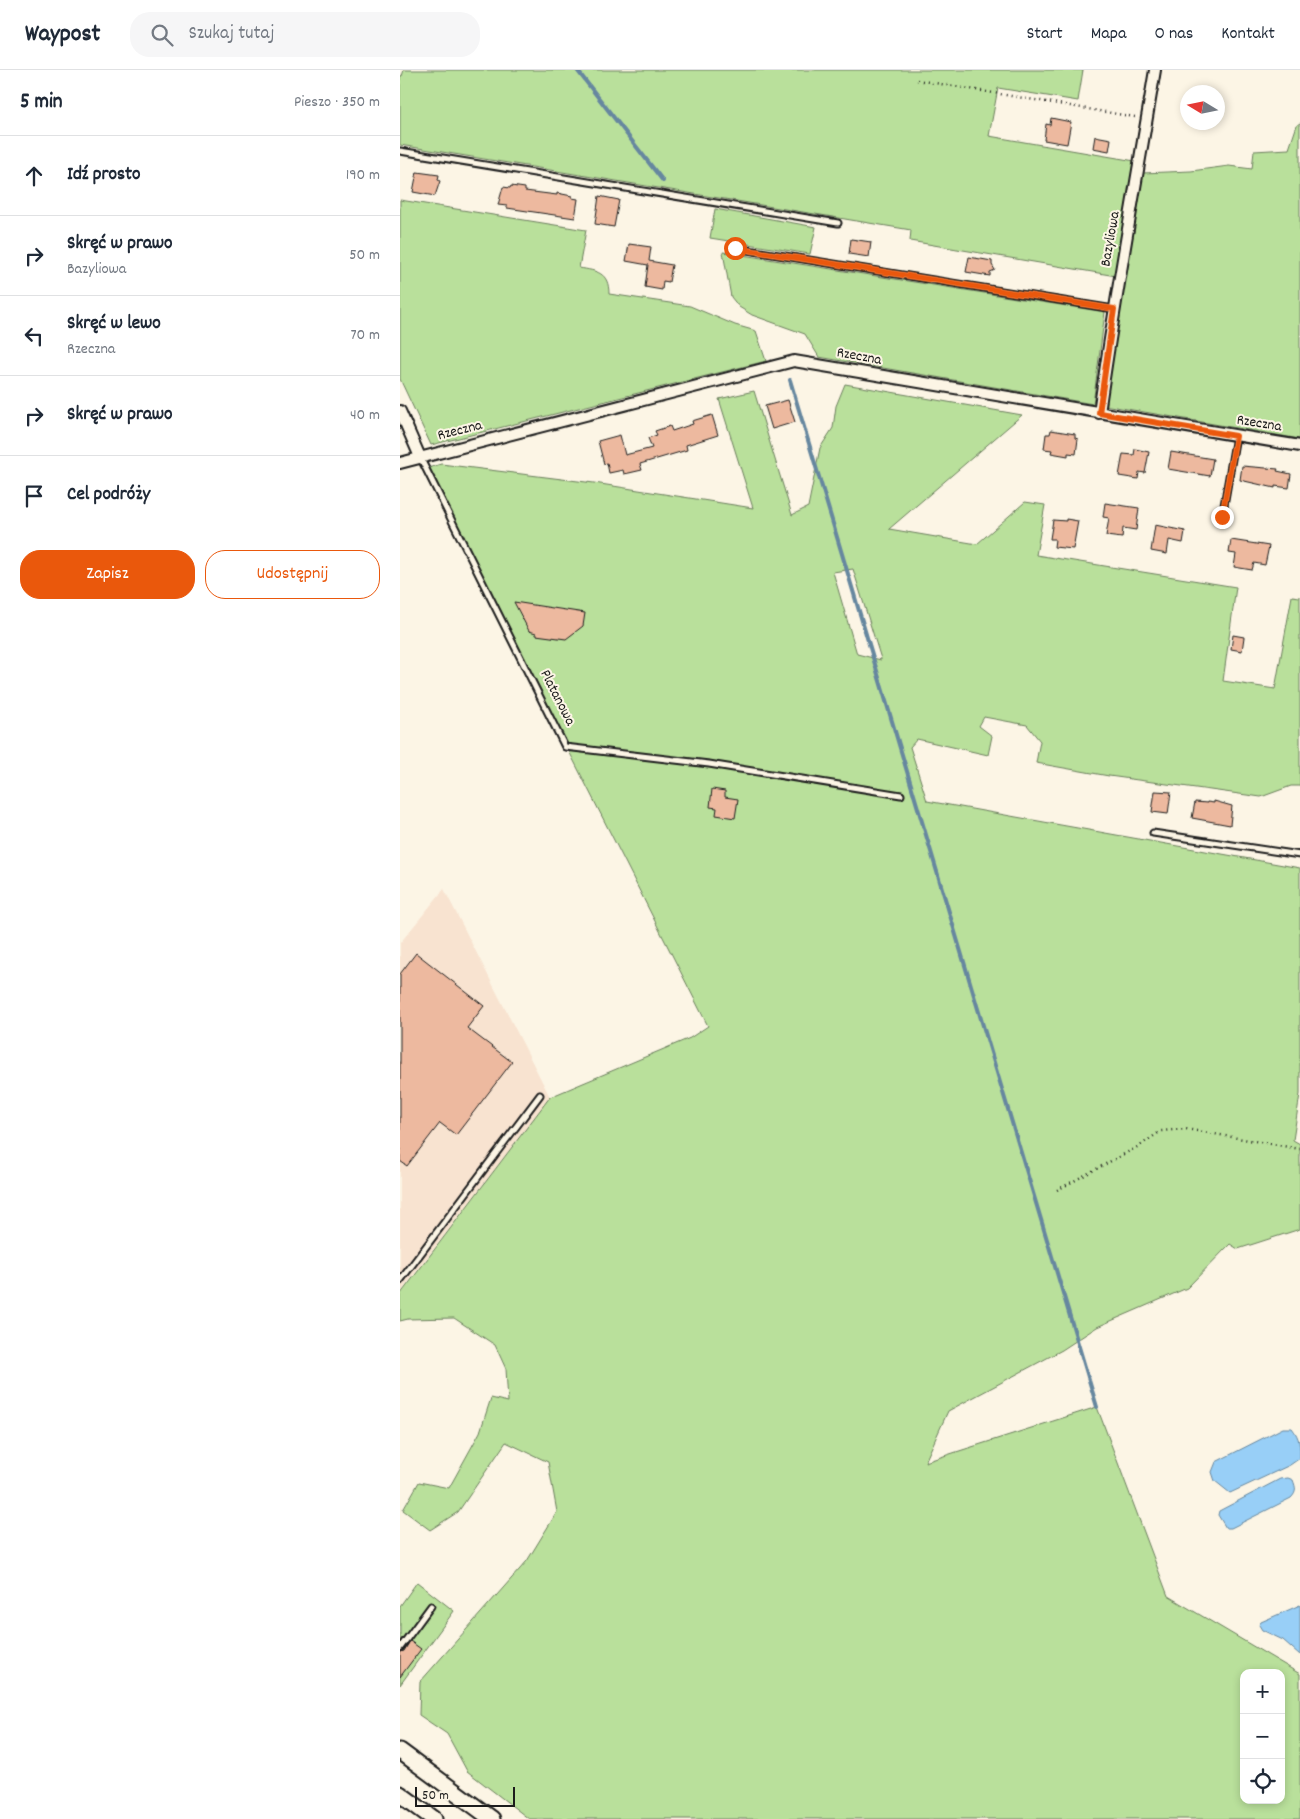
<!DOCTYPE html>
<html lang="pl">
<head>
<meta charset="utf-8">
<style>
	:root { --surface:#fff; --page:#f6f6f7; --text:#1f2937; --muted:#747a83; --line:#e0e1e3; --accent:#ea580c }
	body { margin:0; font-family:Dekko,sans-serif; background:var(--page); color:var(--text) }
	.controls { position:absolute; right:15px; bottom:15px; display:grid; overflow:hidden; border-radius:10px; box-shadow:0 2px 8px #0003 }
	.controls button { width:45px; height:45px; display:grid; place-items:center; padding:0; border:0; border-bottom:1px solid var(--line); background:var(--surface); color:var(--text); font:25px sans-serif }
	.compass { position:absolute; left:780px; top:15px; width:45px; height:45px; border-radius:50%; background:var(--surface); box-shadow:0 2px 8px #0003; rotate:280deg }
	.scale { position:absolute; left:15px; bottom:12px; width:100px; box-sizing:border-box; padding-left:5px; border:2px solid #1c1c1c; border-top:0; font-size:14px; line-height:18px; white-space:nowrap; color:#1c1c1c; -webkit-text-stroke:4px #fcf5e5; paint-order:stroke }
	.stop { position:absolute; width:15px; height:15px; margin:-11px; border:4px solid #ea580c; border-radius:50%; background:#fff }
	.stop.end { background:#ea580c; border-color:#fff; box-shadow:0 1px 5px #0008 }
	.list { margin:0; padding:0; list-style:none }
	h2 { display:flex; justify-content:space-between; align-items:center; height:65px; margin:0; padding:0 20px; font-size:21px }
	h2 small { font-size:16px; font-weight:400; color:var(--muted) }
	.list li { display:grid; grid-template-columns:32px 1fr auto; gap:15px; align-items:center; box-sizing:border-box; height:80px; padding:0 20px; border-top:1px solid var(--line) }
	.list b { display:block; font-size:19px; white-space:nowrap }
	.list p { margin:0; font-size:16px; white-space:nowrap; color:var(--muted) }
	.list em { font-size:16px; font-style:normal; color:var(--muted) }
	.actions { display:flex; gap:10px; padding:15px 20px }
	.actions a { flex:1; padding:11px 0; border:1px solid var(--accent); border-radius:20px; text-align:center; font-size:18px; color:var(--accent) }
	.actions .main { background:var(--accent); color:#fff }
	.icon { flex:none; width:28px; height:28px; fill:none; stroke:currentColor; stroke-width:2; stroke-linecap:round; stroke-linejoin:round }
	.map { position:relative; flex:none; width:900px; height:1749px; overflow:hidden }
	header { display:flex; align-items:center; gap:30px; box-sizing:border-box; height:70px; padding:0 25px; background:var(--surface); border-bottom:1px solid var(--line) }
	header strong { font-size:24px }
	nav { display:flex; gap:28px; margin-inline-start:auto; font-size:18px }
	.search { width:350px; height:45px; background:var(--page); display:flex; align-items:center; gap:12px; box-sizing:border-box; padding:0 18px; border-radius:20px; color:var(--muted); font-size:19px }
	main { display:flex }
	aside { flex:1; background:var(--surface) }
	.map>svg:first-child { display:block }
	.built { fill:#f8e3d0 }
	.green { fill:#b9e09b; stroke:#6a7e5c; fill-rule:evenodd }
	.water { fill:#98cff7; stroke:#66879f }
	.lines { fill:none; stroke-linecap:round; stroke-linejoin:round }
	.stream { stroke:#66879f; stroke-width:4 }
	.building { fill:#edb99f; stroke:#1c1c1c }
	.service-casing { stroke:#1c1c1c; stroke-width:9 }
	.minor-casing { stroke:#1c1c1c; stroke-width:14 }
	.secondary-casing { stroke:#1c1c1c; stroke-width:19 }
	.path { stroke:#1c1c1c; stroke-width:2.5; stroke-dasharray:1 4; stroke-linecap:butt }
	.service { stroke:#fcf5e5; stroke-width:5 }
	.minor { stroke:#fcf5e5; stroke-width:10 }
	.secondary { stroke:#fcf5e5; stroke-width:15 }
	.route { stroke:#ea580c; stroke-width:6 }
	.labels { text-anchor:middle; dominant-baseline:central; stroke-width:4; stroke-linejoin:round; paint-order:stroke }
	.street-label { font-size:15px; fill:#1c1c1c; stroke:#fcf5e5 }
</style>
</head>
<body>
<header>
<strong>Waypost</strong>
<div class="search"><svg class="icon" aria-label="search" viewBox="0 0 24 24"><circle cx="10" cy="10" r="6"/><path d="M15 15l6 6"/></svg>Szukaj tutaj</div>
<nav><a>Start</a><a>Mapa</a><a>O nas</a><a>Kontakt</a></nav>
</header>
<main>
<aside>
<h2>5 min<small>Pieszo · 350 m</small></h2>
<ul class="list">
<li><svg class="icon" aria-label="ahead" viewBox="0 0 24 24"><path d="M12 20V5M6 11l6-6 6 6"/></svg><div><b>Idź prosto</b></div><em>190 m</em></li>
<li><svg class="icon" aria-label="right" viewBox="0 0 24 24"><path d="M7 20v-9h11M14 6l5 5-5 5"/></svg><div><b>Skręć w prawo</b><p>Bazyliowa</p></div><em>50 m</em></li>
<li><svg class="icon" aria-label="left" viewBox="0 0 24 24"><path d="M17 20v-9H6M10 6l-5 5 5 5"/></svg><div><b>Skręć w lewo</b><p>Rzeczna</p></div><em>70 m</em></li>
<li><svg class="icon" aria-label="right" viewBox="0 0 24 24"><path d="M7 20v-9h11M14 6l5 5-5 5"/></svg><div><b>Skręć w prawo</b></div><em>40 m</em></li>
<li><svg class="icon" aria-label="arrive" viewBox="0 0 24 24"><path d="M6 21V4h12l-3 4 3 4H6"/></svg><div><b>Cel podróży</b></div></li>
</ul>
<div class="actions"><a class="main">Zapisz</a><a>Udostępnij</a></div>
</aside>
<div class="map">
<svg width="900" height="1749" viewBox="0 0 900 1749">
	<rect width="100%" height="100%" fill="#fcf5e5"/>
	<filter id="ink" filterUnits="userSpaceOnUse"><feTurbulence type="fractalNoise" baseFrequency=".02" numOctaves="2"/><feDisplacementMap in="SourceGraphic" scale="10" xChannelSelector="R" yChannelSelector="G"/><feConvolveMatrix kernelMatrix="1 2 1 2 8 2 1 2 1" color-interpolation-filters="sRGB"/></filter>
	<g filter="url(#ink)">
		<path class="built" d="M44 819 150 1027 0 1223V873Z"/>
		<path class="green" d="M4 0H683L678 31 598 18 589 66 735 91 716 206 510 171 511 160 0 75V6H2Z
			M900 53V369L704 335 743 103 791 101 829 96 852 99 854 81 889 79 897 55Z
			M0 130 186 160 179 198C197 201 209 202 209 224L290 236 335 255 356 261 366 291 31 375 0 309Z
			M315 139 416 157 410 184 310 168Z
			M323 182 705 242 693 334 419 287 405 264 352 245 339 237 331 227Z
			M445 314 622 345 489 459 577 474 625 432 645 435 636 485 836 517 823 611 875 619 892 526 900 527V716H891L861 727 709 706 636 693 640 671 627 655 584 647 579 656 592 666 588 685 517 669 510 677 527 731 900 798V1024L893 1070 900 1074V1159L838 1179 830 1174 787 1218 697 1257 662 1280 548 1341 525 1392 697 1337 768 1526 900 1604V1749H129L67 1701 47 1664 19 1645 20 1612 127 1491 157 1442 148 1392 106 1372 58 1442 30 1460 3 1440 19 1412 49 1418 80 1362 91 1328 108 1332 106 1299 95 1275 54 1248 8 1249 0 1251V1225L150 1027 290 968 308 956 87 519 28 398 41 394 194 413 353 438 319 329 354 321 392 445 408 437 420 378 433 358 436 336ZM453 499 481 589V590L457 584 433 502ZM844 1603H881V1730H844Z
			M17 1512 54 1541 0 1615V1536Z"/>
		<path class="water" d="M883 1358H892C900 1368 900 1376 900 1388L890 1395 830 1423 815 1411 812 1402 816 1392Z
			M888 1408 893 1410C896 1418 897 1422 891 1428L831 1458H826L818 1445 819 1441 880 1409Z
			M900 1535V1585L883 1570 862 1560 859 1555 861 1552Z"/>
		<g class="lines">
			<path class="stream" d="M177 0 263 111
				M390 310 697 1337"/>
		</g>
		<path class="building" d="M651 48 671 52 667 74 644 70 646 54 650 55Z
			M695 66 711 69 709 81 693 78Z
			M17 102 39 105 38 110 40 111 35 126 13 122Z
			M111 116 125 118V121L157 125V123L172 126V128L178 129 175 148 107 138V136L98 135 103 117 110 118Z
			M199 126 219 130 214 157 195 154Z
			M451 169 471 172 469 187 449 184Z
			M229 174 251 177 249 191 272 195 269 212 263 211 262 220 245 217 248 195 226 191Z
			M569 187 592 191V195L595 200 590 202V206L566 202Z
			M388 330 395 352 372 359 365 336Z
			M312 345 318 365 286 375 287 380 240 394 242 400 229 403 224 404 223 400 209 403 207 393 204 394 198 371 220 365 225 385 252 378 248 368 257 365 255 361 270 356 272 361 293 354 292 351Z
			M651 360 675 364V368L678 369 676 384 668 383V386L651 383 652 380 644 379 646 364H650Z
			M735 379 749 382 745 403 739 402 738 409 719 406 723 384 734 385Z
			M771 382 813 389 810 406 768 399Z
			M842 396 878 399 877 401 891 404 889 418 875 416V418L840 410Z
			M705 433 739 438 736 460 723 458 722 468 706 466 709 448 703 447Z
			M666 449 678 451 673 479 654 477 655 469H650L653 450 666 451Z
			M755 455 785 461 783 473 769 470 767 484 751 481Z
			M831 470 869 476 865 495 854 493 852 500 834 497 836 484 829 483Z
			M114 532 185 543 183 556 166 569 136 565V563L129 561Z
			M833 565 844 567 842 581 831 579Z
			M312 719 325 721V727L338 729 335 748 316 745 317 738 310 737Z
			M755 721 771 722 768 744 752 742Z
			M814 731 832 736 830 755 792 748 795 732 807 733V732L814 733Z
			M16 883 84 936 67 958 112 992 56 1065 40 1053 7 1096 0 1091V904Z
			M10 1571 21 1579 0 1607V1582L4 1581Z"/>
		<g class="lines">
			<g class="service-casing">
				<path id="service" d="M0 81 438 153
					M335 178 714 239
					M20 387 165 677 309 694 501 725
					M822 447 836 366
					M753 763 900 785
					M0 1211 140 1025
					M0 1578 31 1536"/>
			</g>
			<g class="minor-casing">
				<path id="minor" d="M0 341 20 387
					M699 343C715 228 736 114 755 0
					M0 393 394 291 900 376"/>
			</g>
			<g class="secondary-casing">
				<path id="secondary" d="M0 1681 92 1749
					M0 1724 34 1749"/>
			</g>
			<path class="path" d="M517 10 735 47
				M657 1120 741 1075 761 1061 786 1059 900 1079"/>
			<use href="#service" class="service"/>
			<use href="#minor" class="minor"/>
			<use href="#secondary" class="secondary"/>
		</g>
	</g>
	<g class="lines" filter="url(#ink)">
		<path class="route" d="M335 178 714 239 699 343 836 366 822 447"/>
	</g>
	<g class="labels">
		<g class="street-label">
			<text transform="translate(711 169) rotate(-80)">Bazyliowa</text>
			<text transform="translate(459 287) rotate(10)">Rzeczna</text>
			<text transform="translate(859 354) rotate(9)">Rzeczna</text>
			<text transform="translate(60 361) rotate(-14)">Rzeczna</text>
			<text transform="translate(157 628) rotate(63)">Platanowa</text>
		</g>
	</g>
</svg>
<div class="controls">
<button>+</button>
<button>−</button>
<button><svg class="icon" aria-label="locate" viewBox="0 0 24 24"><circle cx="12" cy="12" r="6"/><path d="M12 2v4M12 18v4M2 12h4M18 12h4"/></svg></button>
</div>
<svg class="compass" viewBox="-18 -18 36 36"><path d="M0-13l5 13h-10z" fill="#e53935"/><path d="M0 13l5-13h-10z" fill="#747a83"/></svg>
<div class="scale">50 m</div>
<div class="stop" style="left:335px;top:178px"></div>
<div class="stop end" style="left:822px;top:447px"></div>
</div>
</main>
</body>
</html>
